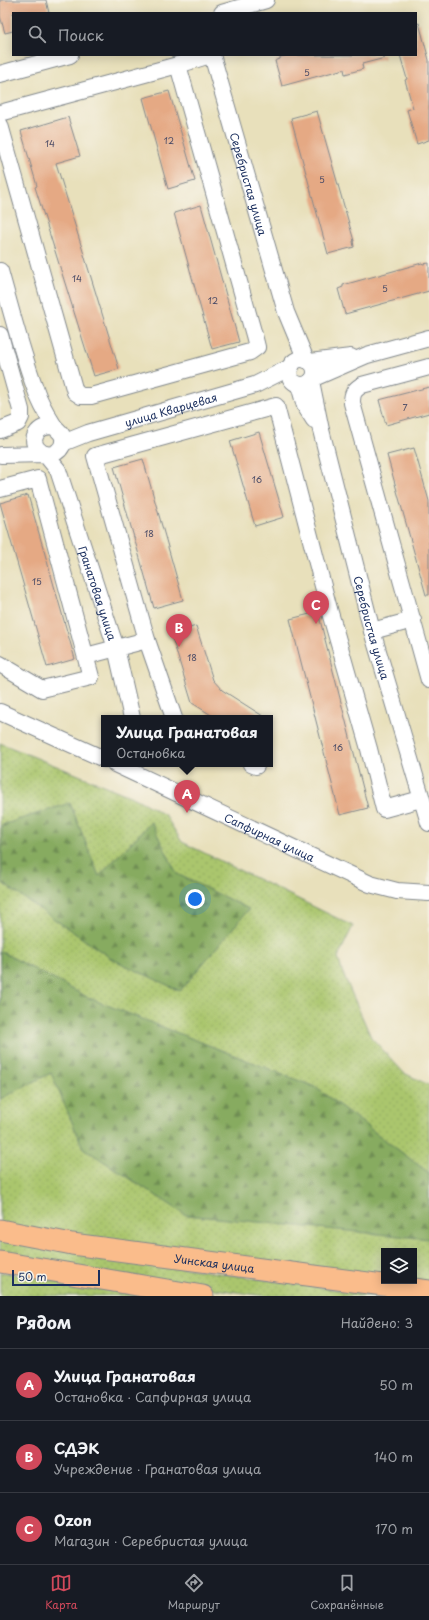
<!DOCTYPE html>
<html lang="ru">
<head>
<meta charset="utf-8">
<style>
	:root { --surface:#171b24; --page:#242831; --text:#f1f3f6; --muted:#9ea1a6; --line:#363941; --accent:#d1495b }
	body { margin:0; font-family:"Playpen Sans",sans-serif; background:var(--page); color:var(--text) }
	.controls { position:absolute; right:12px; bottom:12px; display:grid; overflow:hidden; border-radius:0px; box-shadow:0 2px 10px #0003 }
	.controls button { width:36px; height:36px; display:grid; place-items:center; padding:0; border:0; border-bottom:1px solid var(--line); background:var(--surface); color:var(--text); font:20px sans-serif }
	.scale { position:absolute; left:12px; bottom:10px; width:88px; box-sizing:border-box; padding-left:4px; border:2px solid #1b2f5e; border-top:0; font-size:11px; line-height:14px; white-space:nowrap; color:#1b2f5e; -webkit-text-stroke:3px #f7f3e8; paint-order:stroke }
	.you { position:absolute; left:195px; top:899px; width:14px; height:14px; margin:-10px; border:3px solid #fff; border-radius:50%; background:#1a73e8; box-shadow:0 0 0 6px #1a73e833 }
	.badge { display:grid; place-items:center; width:26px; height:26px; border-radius:50%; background:var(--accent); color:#fff; font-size:13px; font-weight:700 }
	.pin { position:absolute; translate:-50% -33px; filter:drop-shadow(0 1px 2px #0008) }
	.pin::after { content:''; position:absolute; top:21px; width:14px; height:12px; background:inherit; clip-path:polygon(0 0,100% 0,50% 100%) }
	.popup { position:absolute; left:101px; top:715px; width:172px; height:52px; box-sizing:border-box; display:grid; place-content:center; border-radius:0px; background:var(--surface); filter:drop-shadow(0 1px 3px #0005); font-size:13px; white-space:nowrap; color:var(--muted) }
	.popup b { font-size:15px; color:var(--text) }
	.popup::after { content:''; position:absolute; left:50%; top:100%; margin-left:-8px; border:8px solid transparent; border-top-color:var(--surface) }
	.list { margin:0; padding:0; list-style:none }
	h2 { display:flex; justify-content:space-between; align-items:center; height:52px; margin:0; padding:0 16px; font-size:17px }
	h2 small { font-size:13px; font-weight:400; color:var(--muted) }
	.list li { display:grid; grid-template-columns:26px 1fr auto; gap:12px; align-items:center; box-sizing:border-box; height:72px; padding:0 16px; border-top:1px solid var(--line) }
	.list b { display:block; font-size:15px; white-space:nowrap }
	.list p { margin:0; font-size:13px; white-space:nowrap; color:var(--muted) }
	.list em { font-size:13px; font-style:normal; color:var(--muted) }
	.icon { flex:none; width:22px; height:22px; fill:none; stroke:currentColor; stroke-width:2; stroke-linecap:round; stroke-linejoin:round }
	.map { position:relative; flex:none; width:429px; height:1296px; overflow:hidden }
	.search { position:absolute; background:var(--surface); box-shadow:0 2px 10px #0003; left:12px; right:12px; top:12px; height:44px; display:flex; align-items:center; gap:10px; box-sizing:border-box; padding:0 14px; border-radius:0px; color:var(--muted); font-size:15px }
	.sheet { height:268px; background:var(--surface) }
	nav { display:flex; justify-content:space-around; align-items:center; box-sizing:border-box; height:56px; border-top:1px solid var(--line); background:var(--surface); font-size:11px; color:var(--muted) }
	nav a { display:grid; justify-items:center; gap:2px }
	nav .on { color:var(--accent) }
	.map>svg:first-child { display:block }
	.grass { fill:url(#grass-dots); stroke:#627a66 }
	.forest { fill:url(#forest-firs); stroke:#516d5f }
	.building { fill:#e5a984 }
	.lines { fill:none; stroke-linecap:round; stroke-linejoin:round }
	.minor-casing { stroke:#82888c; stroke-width:18 }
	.major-casing { stroke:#82888c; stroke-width:23 }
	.minor { stroke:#fff; stroke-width:16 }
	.major { stroke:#fabc8b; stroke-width:21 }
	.labels { text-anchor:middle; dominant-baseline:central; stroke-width:3; stroke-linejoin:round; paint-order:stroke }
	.number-label { font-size:9px; fill:#4e4e68 }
	.street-label { font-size:11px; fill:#1b2f5e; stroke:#f7f3e8 }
</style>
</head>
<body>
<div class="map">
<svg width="429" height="1296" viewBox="0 0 429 1296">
	<defs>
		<pattern id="grass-dots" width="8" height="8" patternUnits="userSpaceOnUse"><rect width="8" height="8" fill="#aac66d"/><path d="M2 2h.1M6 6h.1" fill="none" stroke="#92aa61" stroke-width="1.8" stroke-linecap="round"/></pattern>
		<pattern id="forest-firs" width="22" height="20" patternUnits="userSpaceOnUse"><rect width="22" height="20" fill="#87ab60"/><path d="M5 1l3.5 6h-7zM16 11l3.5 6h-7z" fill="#6e8c52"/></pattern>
	</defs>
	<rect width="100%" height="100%" fill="#f7f3e8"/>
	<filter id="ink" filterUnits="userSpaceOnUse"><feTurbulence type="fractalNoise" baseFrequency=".025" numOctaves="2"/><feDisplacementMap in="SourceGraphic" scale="8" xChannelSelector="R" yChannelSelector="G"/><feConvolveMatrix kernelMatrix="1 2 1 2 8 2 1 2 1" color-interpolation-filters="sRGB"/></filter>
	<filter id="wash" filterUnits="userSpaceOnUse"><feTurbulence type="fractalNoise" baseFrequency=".012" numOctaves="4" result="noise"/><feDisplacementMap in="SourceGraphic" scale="16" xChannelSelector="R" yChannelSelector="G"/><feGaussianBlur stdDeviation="0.9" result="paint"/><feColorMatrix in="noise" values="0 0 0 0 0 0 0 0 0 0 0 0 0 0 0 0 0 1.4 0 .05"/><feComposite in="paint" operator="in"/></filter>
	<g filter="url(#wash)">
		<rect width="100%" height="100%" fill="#e8e0bb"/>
		<path class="grass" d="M0 743 135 798 165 815 182 842 353 926 338 957 342 971 371 1037 404 1073 429 1085V1285L414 1281V1251H384V1279L0 1225Z
			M0 1239 224 1274 382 1296H263L92 1271 0 1255Z
			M0 1272 148 1296H0Z"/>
		<path class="forest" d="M70 803 99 876 151 822 177 874 249 909 180 991 112 959 2 883V825Z
			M0 951 89 998 315 1087 429 1173V1239L186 1215 83 1148 51 1073 0 1099Z"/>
		<g id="blocks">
			<path class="building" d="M0 0H46L49 13H13V31L5 33 0 16Z
				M419 23 429 60V140L417 144 407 110 413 108 405 80 407 79 400 55H416V24Z
				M288 55H384L385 58 362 64 363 69 345 74 344 69 282 86 275 61 280 59V57Z
				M169 91 195 181 168 189 143 98Z
				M317 111 354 241H353L354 247 328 254 291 118Z
				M68 117 80 156 56 163 119 369 94 376 35 187 37 186 21 131Z
				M201 205 239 342 212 349 174 213Z
				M422 263 423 264 429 263V291L345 314 338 289 343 287V285Z
				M429 387V413L386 425 379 400Z
				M259 432 284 517 255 526 230 441Z
				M414 448 429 501V595H426L387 455Z
				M143 459 183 600 154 608 114 467Z
				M28 495 75 659 47 667 0 503Z
				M318 612 368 808 340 815 290 619Z
				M196 626 213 680 222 690 266 718H216L192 703 171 634Z"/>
		</g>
	</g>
	<g filter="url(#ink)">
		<use href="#blocks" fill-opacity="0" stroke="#82888c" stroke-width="1"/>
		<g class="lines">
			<g class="minor-casing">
				<g id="minor">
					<path d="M222 13 266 0"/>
					<path id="s1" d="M212 55 286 312 306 360"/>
					<path d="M0 74 70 55"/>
					<path d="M0 113 178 65 210 55"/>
					<path d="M0 125 75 392 81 396H91L250 352 257 347 254 335 178 65"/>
					<path d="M0 271C11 310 21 350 35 388 39 400 47 415 54 426 57 430 62 432 63 438 65 450 51 459 41 452 26 442 38 423 55 427"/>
					<path d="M0 335 21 410V417L18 423 0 430"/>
					<circle cx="302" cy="372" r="13"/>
					<path d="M310 362 351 357"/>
					<path d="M429 367 362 385C354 390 352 393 352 403L429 680"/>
					<path d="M314 378 367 355 429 338"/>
					<path id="s2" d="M311 381 321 430 372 631 429 823"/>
					<path d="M299 385 305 406 314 420"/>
					<path id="s3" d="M63 443 88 433 255 385 291 367"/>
					<path id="s4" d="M1 455 45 454 58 470 116 648 132 718"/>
					<path d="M0 489 38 479 91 677 42 689 0 664"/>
					<path d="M372 631 413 620"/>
					<path d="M86 656 147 640"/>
					<path d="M0 712 104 759"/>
					<path d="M174 718 147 640 95 456 276 406 329 609 369 749 384 809 421 799"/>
					<path id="s5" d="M115 764 370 884 397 891 429 893"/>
					<path d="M251 764 256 766"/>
				</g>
			</g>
			<g class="major-casing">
				<g id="major">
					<path id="s6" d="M0 1230 72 1244 429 1291"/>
					<path d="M0 1262 203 1296"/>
				</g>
			</g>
			<use href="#minor" class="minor"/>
			<use href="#major" class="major"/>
		</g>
	</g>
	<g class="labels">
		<g class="number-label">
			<text x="307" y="72">5</text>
			<text x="169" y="140">12</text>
			<text x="50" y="143">14</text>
			<text x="322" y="179">5</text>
			<text x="77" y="278">14</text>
			<text x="385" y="288">5</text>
			<text x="213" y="300">12</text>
			<text x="405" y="407">7</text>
			<text x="257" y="479">16</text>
			<text x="149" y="533">18</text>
			<text x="37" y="581">15</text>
			<text x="192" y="657">18</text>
			<text x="338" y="747">16</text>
		</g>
		<g class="street-label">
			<text stroke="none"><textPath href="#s1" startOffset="134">Серебристая улица</textPath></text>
			<text stroke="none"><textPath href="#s3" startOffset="113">улица Кварцевая</textPath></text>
			<text stroke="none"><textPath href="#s4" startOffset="194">Гранатовая улица</textPath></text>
			<text stroke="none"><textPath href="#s2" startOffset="254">Серебристая улица</textPath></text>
			<text stroke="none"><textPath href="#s5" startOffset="171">Сапфирная улица</textPath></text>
			<text stroke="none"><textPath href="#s6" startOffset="217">Уинская улица</textPath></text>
		</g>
	</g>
</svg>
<div class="controls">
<button><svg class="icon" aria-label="layers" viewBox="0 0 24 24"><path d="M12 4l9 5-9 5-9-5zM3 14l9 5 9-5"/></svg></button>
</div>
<div class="scale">50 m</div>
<div class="you"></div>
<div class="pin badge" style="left:187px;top:813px">A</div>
<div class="popup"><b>Улица Гранатовая</b>Остановка</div>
<div class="pin badge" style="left:179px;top:647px">B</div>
<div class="pin badge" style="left:316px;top:624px">C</div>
<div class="search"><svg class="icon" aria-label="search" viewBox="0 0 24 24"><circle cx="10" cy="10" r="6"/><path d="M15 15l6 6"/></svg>Поиск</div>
</div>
<section class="sheet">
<h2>Рядом<small>Найдено: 3</small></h2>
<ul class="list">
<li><span class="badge">A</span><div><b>Улица Гранатовая</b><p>Остановка · Сапфирная улица</p></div><em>50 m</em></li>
<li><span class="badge">B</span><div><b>СДЭК</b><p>Учреждение · Гранатовая улица</p></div><em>140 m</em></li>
<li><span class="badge">C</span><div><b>Ozon</b><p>Магазин · Серебристая улица</p></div><em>170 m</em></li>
</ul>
</section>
<nav>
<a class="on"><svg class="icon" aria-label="map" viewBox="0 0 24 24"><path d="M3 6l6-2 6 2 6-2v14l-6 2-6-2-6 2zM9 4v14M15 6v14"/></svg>Карта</a>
<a><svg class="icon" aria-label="directions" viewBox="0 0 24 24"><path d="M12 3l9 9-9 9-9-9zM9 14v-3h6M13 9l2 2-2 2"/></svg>Маршрут</a>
<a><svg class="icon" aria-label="saved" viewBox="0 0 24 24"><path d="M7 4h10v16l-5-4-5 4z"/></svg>Сохранённые</a>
</nav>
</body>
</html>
